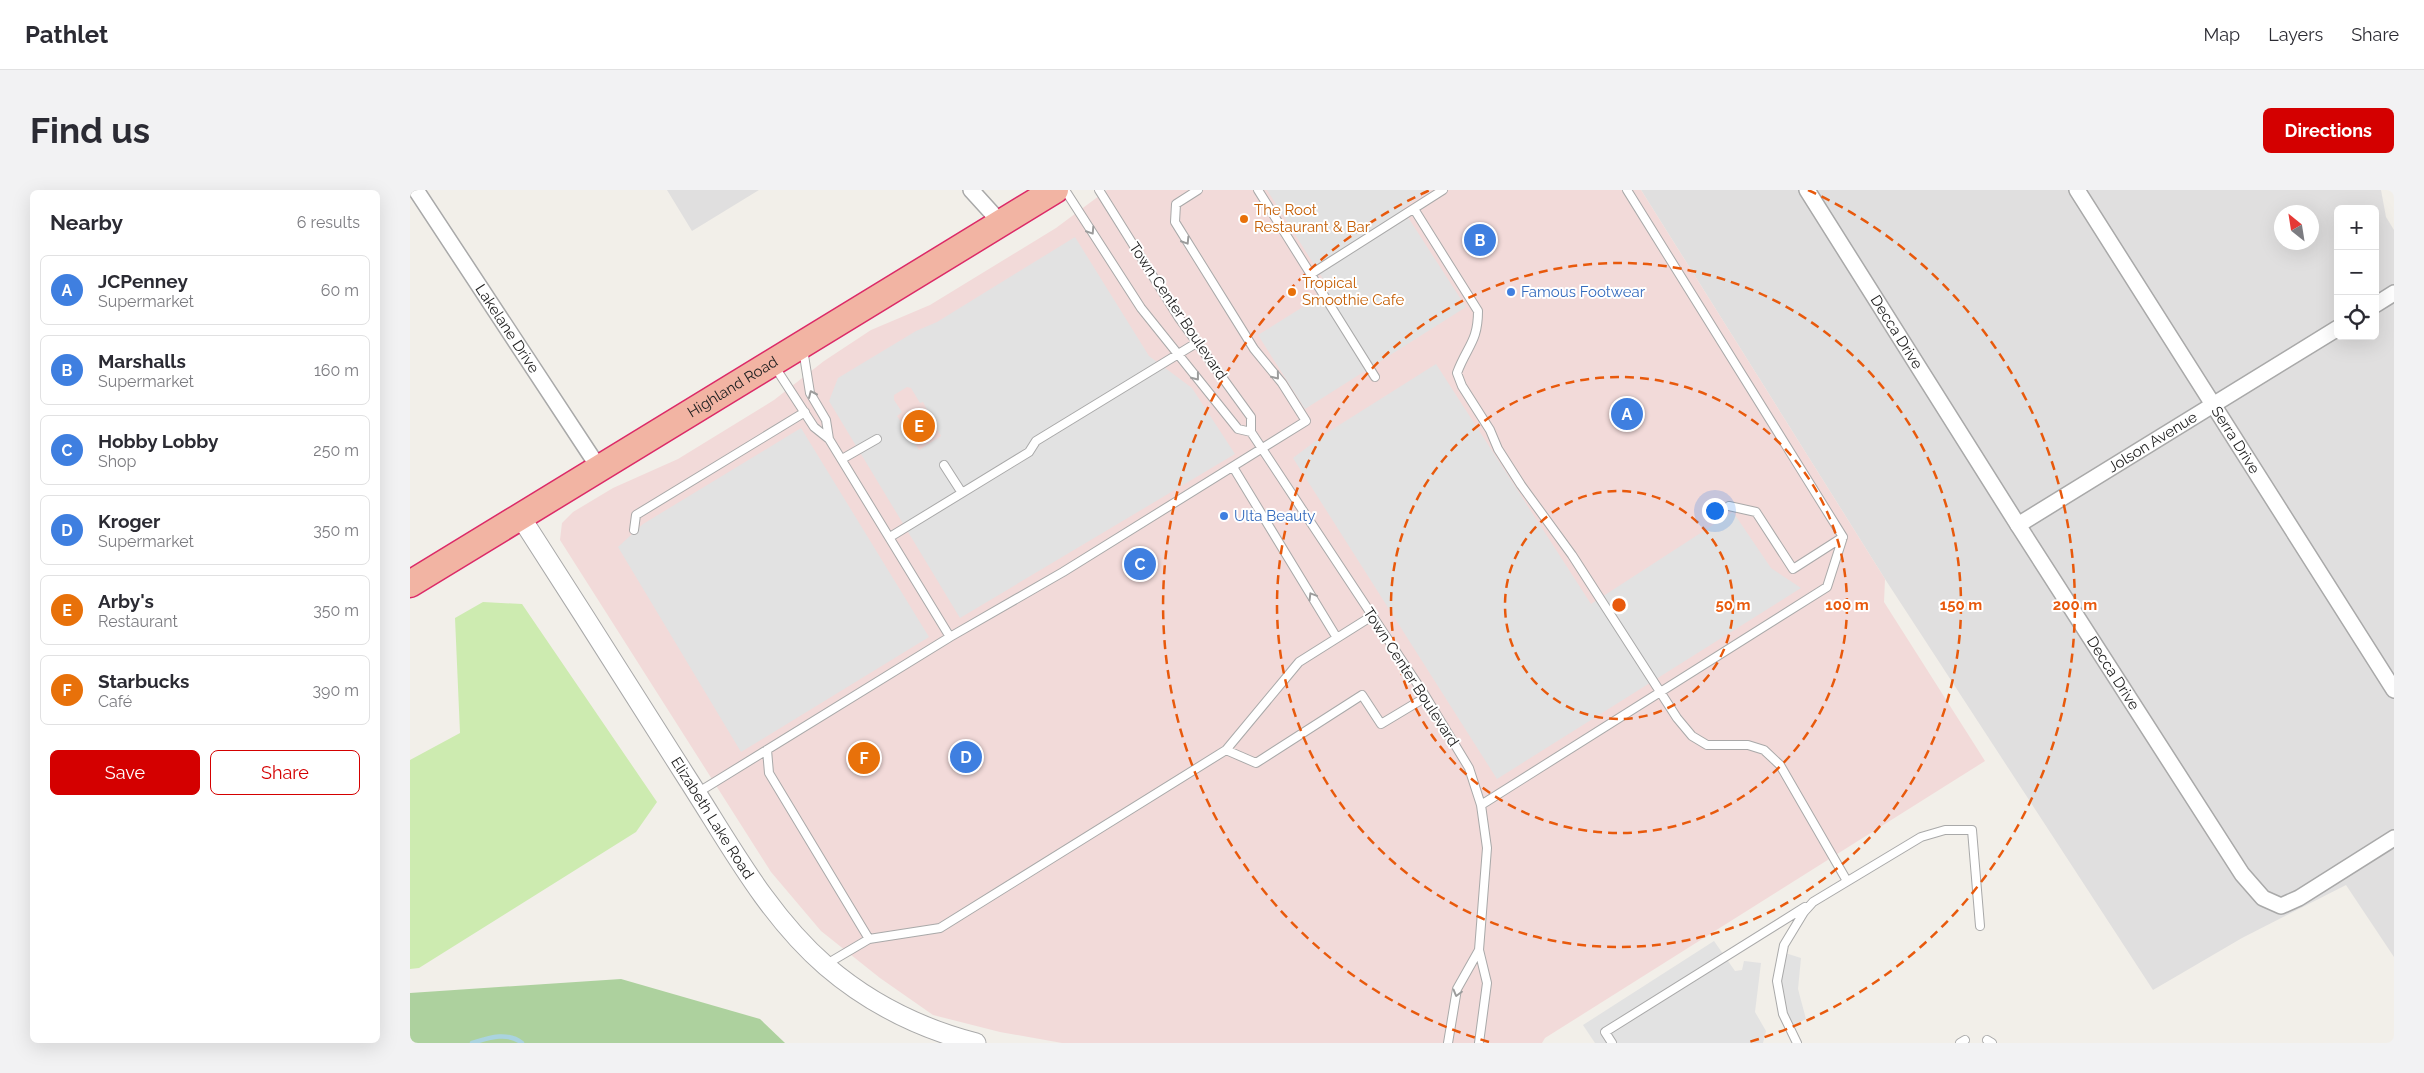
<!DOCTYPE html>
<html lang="en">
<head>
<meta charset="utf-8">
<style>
	:root { --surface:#fff; --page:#f2f2f3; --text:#2b2b33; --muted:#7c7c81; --line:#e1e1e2; --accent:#d40000 }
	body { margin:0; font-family:Raleway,sans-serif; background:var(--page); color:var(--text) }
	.controls { position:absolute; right:15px; top:15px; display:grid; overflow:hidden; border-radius:8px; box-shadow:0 5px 20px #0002 }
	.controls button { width:45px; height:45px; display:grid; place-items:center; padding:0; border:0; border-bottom:1px solid var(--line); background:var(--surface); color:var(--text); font:25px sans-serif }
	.compass { position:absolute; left:1864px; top:15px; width:45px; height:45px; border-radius:50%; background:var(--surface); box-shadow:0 5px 20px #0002; rotate:330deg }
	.you { position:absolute; left:1304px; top:320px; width:18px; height:18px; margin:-12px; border:4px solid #fff; border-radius:50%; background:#1a73e8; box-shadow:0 0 0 8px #1a73e833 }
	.badge { display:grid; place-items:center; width:32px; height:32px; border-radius:50%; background:var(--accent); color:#fff; font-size:16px; font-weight:700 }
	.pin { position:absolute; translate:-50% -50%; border:2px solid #fff; box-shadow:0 1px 5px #0006 }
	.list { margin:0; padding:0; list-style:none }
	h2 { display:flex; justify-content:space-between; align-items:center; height:65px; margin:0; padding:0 20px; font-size:21px }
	h2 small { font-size:16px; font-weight:400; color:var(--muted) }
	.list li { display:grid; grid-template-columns:32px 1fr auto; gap:15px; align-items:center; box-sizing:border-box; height:70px; margin:0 10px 10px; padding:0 10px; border:1px solid var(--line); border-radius:8px }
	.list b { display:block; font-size:19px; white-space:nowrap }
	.list p { margin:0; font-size:16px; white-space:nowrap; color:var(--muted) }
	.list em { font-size:16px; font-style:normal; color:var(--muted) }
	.actions { display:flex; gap:10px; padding:15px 20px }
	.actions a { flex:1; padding:11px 0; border:1px solid var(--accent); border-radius:8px; text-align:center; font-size:18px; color:var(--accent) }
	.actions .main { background:var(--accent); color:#fff }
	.icon { flex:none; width:28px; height:28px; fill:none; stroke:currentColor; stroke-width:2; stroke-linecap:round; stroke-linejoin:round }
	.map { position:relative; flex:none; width:1984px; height:853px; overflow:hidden; border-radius:8px }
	header { display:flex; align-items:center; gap:30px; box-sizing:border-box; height:70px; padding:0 25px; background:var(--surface); border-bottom:1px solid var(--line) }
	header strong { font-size:24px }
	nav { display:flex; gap:28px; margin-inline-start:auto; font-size:18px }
	.intro { display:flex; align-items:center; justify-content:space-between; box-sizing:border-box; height:120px; padding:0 30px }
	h1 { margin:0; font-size:35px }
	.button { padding:12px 22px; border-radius:8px; background:var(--accent); color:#fff; font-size:18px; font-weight:700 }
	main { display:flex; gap:30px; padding:0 30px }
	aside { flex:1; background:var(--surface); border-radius:8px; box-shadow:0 5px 20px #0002 }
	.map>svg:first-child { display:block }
	.residential { fill:#e0dfdf; fill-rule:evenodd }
	.commercial { fill:#f2dad9 }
	.grass { fill:#cdebb0 }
	.forest { fill:#add19e }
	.parking { fill:#e2e2e2; fill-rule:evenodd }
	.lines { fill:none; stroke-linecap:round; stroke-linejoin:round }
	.stream { stroke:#aad3df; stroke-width:4.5 }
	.service-casing { stroke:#a9a9a9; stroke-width:10 }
	.minor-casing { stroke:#a9a9a9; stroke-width:18 }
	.tertiary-casing { stroke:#a9a9a9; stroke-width:21 }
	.trunk-casing { stroke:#dc2a67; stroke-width:29 }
	.service { stroke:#fff; stroke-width:8 }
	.minor { stroke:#fff; stroke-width:15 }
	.tertiary { stroke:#fff; stroke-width:19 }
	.trunk { stroke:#f2b4a3; stroke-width:26 }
	.oneway { stroke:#9c9c9c }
	.ring { fill:none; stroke:#e8590c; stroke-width:2.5; stroke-dasharray:9 6 }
	.food-dot { fill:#e8710a; stroke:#fff; stroke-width:2 }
	.shop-dot { fill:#3f7fe0; stroke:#fff; stroke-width:2 }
	.labels { text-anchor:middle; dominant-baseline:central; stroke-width:4; stroke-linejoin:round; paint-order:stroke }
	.food-label { font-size:15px; fill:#c56008; stroke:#fff; text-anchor:start }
	.shop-label { font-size:15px; fill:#366cbe; stroke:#fff; text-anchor:start }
	.street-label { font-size:15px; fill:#222; stroke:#fff }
	.centre { fill:#e8590c; stroke:#fff; stroke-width:2.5 }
	.ring-label { font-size:15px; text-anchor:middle; font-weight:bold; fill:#e8590c; stroke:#fff; stroke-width:4; stroke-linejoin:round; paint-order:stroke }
</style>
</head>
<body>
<header>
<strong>Pathlet</strong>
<nav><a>Map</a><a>Layers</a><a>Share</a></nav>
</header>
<div class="intro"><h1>Find us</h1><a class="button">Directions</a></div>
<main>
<aside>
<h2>Nearby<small>6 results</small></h2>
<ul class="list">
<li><span class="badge" style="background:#3f7fe0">A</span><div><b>JCPenney</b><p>Supermarket</p></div><em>60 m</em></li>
<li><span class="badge" style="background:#3f7fe0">B</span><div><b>Marshalls</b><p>Supermarket</p></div><em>160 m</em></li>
<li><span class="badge" style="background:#3f7fe0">C</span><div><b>Hobby Lobby</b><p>Shop</p></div><em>250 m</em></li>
<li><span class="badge" style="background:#3f7fe0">D</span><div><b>Kroger</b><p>Supermarket</p></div><em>350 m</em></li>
<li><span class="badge" style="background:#e8710a">E</span><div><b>Arby's</b><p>Restaurant</p></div><em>350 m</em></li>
<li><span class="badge" style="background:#e8710a">F</span><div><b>Starbucks</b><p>Café</p></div><em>390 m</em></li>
</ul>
<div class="actions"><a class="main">Save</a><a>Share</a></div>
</aside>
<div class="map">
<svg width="1984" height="853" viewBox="0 0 1984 853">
	<rect width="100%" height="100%" fill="#f2efe9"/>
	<path class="residential" d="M257 0H349L282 41Z
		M1231 0H1971L1976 27 1984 40V767L1936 695 1832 748 1743 800 1475 389ZM1928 19H1965V146H1928ZM1872 22H1902V52H1872Z"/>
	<path class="commercial" d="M697 0H1231L1475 389 1474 412 1575 571 1135 848 1132 853H652L590 842 523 825 470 788 411 741 361 682 150 350 152 333 163 322 203 298 268 269 364 210 414 171 461 140 520 115 646 38Z"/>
	<path class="grass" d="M73 412 112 414 247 612 226 642 9 778 0 779V570L50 543 45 428Z"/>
	<path class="forest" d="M211 789 350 829 375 853H0V803Z"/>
	<path class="parking" d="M857 0H1019L992 18 1056 117 895 219 848 145 920 100Z
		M665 47 739 166 782 198 825 264 550 428 419 211 428 188 506 141 527 132ZM497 197 501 198 510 213 513 212 531 246 509 260 487 226 492 222 484 210V205Z
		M1026 174 1181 414 1323 322 1361 378 1391 398 1087 589 883 268 915 244Z
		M391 238 519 447 331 562 208 357 233 334Z
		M1304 751 1325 781 1332 780 1334 771 1351 773 1345 822 1356 841 1353 853H1185L1173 835Z
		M1372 762 1391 768 1388 799 1396 829 1378 838 1368 799Z"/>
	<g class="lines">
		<path class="stream" d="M62 853C78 848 97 841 112 853"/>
		<g class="service-casing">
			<path id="service" d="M655 0 731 118 828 239 841 242
				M689 0 769 128 841 227V242L1016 507 1059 578 1071 615 1077 658 1069 760 1077 793 1069 853
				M848 0 965 187
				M1004 19 1068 121C1068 152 1057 156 1047 183L1052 196 1080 240 1088 259 1111 295 1162 365 1267 528 1282 546 1297 555H1338L1354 560 1370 575 1437 691
				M901 84 1033 0
				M393 159 400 203 416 230 419 249
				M432 269 467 249
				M534 275 552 303
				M823 277 927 448
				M1319 316 1346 322 1383 379 1433 347
				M224 340 226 325 395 222
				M480 347 619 262 626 251 788 152
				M540 447 653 382 896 231 872 193 844 159 765 32 766 14 788 0
				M357 560 359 583 459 749 415 775
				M816 560 846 573 952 505 971 534 1016 507
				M287 603 540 447 419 249 404 237 365 177
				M1071 615 1417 397 1433 347 1217 0
				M459 749 530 738 816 560 889 472 962 426
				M1577 850 1582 853
				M1038 853 1047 799 1069 760
				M1202 853 1195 842 1395 717
				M1387 853 1373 824 1367 791 1374 755 1394 722 1403 712 1511 647 1535 640H1562L1570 736
				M1550 853 1555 850"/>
		</g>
		<g class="minor-casing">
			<g id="minor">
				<path id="s1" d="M6 0 189 278"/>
				<path d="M561 0 591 33"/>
				<path id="s2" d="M1397 0 1608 335 1832 684 1853 708 1871 716 1889 708 1984 648"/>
				<path id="s3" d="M1667 0 1984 500"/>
				<path d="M1965 115 1984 103"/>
				<path id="s4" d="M1608 335 1928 138"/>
			</g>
		</g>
		<g class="tertiary-casing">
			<g id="tertiary">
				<path id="s5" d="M110 326C166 413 222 501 277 588 319 653 357 725 416 776 459 813 512 839 566 853"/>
			</g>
		</g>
		<g class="trunk-casing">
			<g id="trunk">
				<path id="s6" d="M0 394 645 0"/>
			</g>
		</g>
		<use href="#service" class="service"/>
		<use href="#minor" class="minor"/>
		<use href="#tertiary" class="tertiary"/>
		<use href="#trunk" class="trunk"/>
	</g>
	<defs><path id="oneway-chevron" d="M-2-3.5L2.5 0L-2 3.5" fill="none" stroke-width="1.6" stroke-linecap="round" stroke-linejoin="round" transform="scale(1.25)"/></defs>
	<g class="oneway">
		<use href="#oneway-chevron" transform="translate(681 41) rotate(57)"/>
		<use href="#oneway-chevron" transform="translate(776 51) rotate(58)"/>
		<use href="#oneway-chevron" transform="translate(866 186) rotate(51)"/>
		<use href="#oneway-chevron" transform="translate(786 187) rotate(52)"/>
		<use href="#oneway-chevron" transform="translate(402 204) rotate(-114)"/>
		<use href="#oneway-chevron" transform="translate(902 406) rotate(-121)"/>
		<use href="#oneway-chevron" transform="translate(1047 803) rotate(105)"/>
	</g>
	<g class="ring">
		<circle cx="1209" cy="415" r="114"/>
		<circle cx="1209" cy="415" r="228"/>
		<circle cx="1209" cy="415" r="342"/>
		<path d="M1079 852A456 456 0 0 1 1020 0M1398 0A456 456 0 0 1 1339 852"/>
	</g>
	<g class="food-dot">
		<circle cx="834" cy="29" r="5"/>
		<circle cx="882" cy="102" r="5"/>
	</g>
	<g class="shop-dot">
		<circle cx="1101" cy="102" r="5"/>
		<circle cx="814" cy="326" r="5"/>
	</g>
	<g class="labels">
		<g class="food-label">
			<text x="844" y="20">The Root<tspan x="844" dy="17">Restaurant &amp; Bar</tspan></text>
			<text x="892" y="93">Tropical<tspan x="892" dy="17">Smoothie Cafe</tspan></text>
		</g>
		<g class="shop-label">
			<text x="1111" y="102">Famous Footwear</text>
			<text x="824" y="326">Ulta Beauty</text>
		</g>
		<g class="street-label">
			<text transform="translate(768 121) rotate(56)">Town Center Boulevard</text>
			<text stroke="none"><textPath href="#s1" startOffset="166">Lakelane Drive</textPath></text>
			<text stroke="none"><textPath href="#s2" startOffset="168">Decca Drive</textPath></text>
			<text stroke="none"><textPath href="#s6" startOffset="378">Highland Road</textPath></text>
			<text stroke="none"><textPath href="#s3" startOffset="296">Serra Drive</textPath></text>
			<text stroke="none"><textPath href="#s4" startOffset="158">Jolson Avenue</textPath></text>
			<text stroke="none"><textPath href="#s2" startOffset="572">Decca Drive</textPath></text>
			<text transform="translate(1001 487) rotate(57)">Town Center Boulevard</text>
			<text stroke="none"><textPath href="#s5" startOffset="358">Elizabeth Lake Road</textPath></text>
		</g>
	</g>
	<circle cx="1209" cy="415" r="8" class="centre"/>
	<g class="ring-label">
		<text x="1323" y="420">50 m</text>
		<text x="1437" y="420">100 m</text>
		<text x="1551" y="420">150 m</text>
		<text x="1665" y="420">200 m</text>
	</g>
</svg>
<div class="controls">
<button>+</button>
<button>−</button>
<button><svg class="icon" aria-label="locate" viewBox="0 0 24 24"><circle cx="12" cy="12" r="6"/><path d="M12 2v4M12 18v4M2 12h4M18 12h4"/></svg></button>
</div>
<svg class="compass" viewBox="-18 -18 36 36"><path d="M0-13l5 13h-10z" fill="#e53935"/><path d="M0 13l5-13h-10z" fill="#7c7c81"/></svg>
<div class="you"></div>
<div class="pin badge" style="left:1217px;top:224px;background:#3f7fe0">A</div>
<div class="pin badge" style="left:1070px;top:50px;background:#3f7fe0">B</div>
<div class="pin badge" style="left:730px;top:374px;background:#3f7fe0">C</div>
<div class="pin badge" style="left:556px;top:567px;background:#3f7fe0">D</div>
<div class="pin badge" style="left:509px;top:236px;background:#e8710a">E</div>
<div class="pin badge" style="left:454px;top:568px;background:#e8710a">F</div>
</div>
</main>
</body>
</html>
